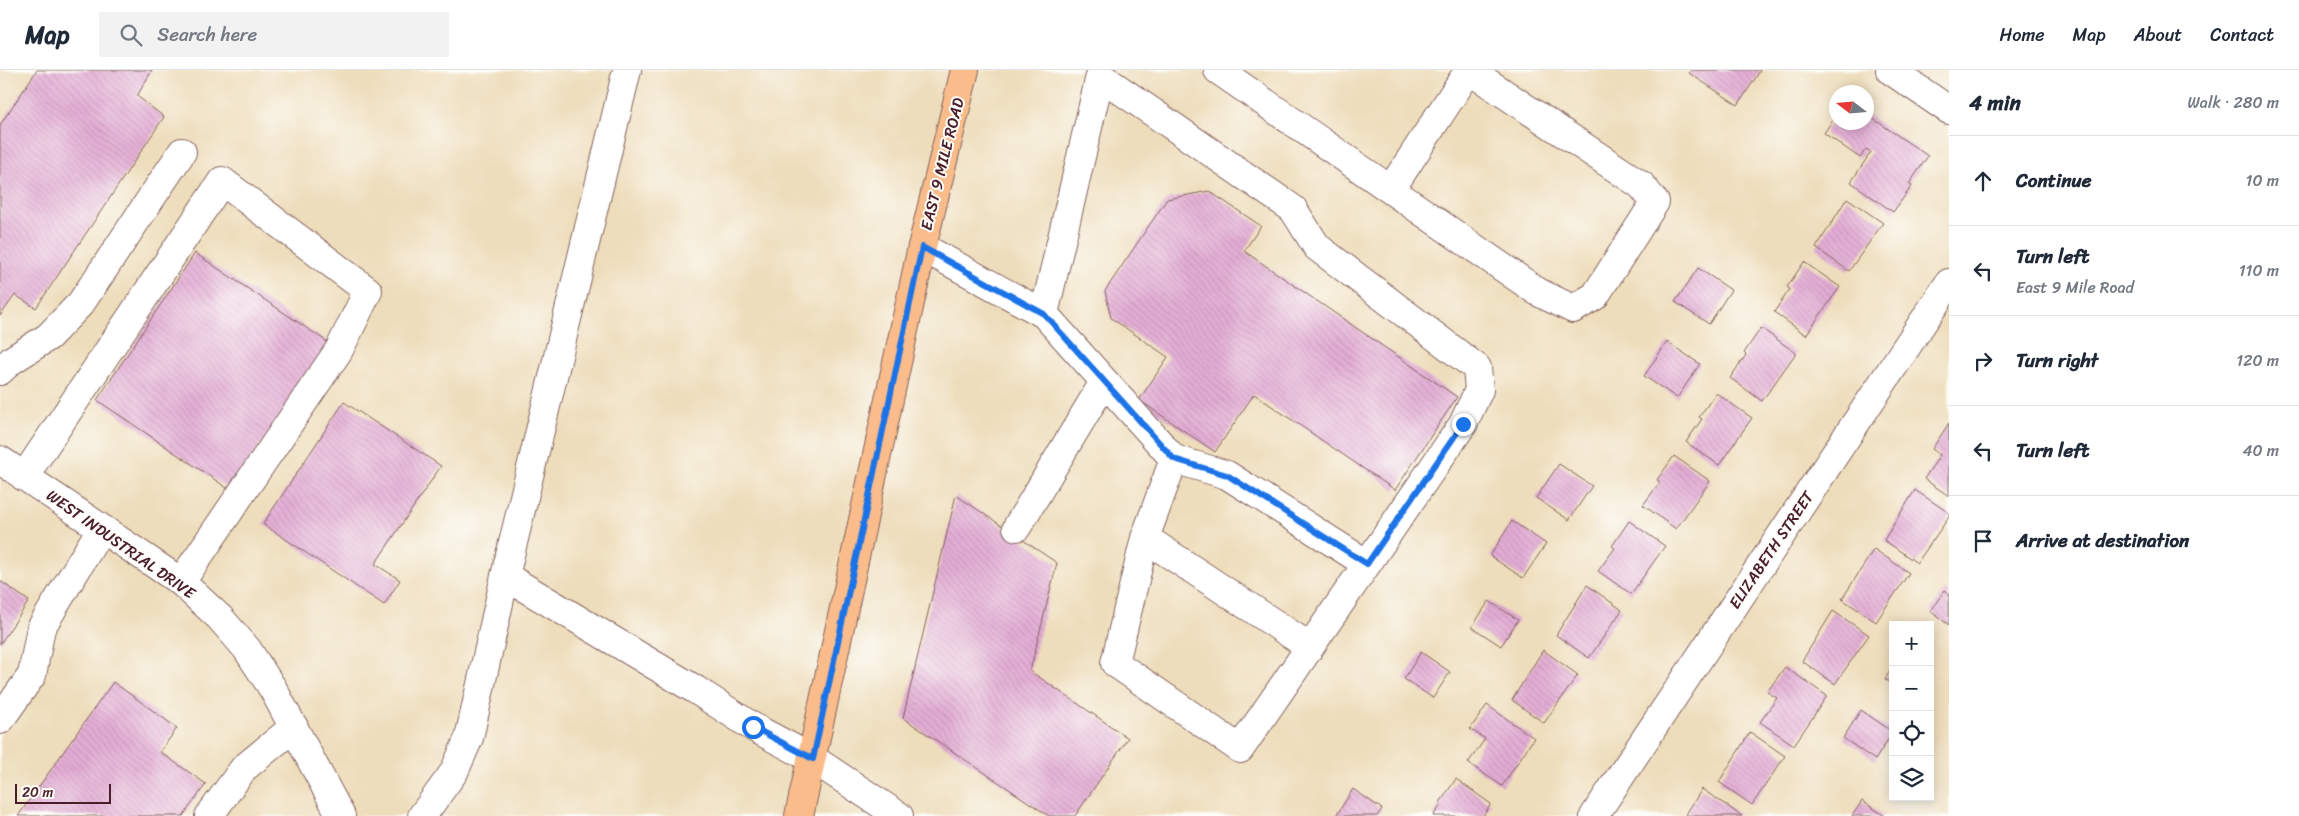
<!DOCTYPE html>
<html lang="en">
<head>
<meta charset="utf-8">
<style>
	:root { --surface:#fff; --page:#f2f2f3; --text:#1f2937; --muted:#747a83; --line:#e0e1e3 }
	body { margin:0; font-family:Sriracha,sans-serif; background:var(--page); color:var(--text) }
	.controls { position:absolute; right:15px; bottom:15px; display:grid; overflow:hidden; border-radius:0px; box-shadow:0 2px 12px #0003 }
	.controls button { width:45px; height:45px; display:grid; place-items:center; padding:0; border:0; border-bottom:1px solid var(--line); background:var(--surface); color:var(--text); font:25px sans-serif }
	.compass { position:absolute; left:1829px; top:15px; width:45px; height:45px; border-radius:50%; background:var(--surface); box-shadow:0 2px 12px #0003; rotate:286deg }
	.scale { position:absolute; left:15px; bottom:12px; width:96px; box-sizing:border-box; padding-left:5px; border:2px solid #4a1f2b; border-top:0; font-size:14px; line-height:18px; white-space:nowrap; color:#4a1f2b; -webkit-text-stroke:4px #fdfcf7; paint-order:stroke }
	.stop { position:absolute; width:15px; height:15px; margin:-11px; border:4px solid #1a73e8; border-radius:50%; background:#fff }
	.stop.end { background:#1a73e8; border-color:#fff; box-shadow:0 1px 5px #0008 }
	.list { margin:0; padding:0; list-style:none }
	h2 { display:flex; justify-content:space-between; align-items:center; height:65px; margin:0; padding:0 20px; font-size:21px }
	h2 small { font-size:16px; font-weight:400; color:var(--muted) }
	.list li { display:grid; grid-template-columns:32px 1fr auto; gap:15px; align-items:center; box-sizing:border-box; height:90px; padding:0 20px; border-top:1px solid var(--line) }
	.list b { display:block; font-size:19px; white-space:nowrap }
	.list p { margin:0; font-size:16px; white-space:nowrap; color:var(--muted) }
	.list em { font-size:16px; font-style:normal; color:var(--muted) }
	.icon { flex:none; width:28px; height:28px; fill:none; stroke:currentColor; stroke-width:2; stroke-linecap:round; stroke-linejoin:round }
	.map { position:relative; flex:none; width:1949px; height:746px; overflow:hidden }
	header { display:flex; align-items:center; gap:30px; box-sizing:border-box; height:70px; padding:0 25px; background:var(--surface); border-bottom:1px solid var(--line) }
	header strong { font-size:24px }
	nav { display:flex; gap:28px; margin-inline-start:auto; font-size:18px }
	.search { width:350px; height:45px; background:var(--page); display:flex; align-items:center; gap:12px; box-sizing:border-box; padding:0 18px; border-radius:0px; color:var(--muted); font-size:19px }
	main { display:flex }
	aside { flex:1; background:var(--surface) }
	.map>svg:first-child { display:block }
	.building { fill:url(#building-back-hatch) }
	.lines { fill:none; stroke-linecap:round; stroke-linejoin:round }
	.minor-casing { stroke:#83625d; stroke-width:30 }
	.major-casing { stroke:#83625d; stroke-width:30 }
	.minor { stroke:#fff; stroke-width:28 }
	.major { stroke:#f9bc8a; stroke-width:28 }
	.route { stroke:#1a73e8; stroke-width:6 }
	.labels { text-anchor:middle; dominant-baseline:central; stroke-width:4; stroke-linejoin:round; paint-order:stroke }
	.street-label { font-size:16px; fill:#4a1f2b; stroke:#fdfcf7 }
</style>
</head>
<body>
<header>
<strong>Map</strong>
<div class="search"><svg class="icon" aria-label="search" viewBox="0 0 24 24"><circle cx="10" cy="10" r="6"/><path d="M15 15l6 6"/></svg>Search here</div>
<nav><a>Home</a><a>Map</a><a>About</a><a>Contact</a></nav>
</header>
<main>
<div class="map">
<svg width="1949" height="746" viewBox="0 0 1949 746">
	<defs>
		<pattern id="building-back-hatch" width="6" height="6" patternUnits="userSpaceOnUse" patternTransform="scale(1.25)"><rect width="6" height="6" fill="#e3add5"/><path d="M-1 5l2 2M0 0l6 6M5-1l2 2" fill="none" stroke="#c494b7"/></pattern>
	</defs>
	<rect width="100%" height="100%" fill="#fdfcf7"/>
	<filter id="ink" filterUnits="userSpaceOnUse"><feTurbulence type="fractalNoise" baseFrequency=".02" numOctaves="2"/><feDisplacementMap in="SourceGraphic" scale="10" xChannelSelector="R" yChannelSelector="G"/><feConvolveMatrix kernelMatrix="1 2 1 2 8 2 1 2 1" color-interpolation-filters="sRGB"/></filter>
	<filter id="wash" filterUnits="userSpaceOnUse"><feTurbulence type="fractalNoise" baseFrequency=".0096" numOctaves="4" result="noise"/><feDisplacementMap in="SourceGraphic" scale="20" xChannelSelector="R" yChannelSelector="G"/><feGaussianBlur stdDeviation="1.12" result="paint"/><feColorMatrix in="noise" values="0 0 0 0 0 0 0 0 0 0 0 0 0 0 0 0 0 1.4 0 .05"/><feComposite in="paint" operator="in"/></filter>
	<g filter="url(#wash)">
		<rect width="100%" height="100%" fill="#edb"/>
		<g id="blocks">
			<path class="building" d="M37 0H152L137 26 164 47 36 238 15 225 0 246V55Z
				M1691 0H1759L1760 1 1738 35 1689 3Z
				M1866 44 1928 86 1909 114 1912 116 1893 142 1851 112 1871 82 1866 79 1860 88 1824 63 1836 45V52H1866Z
				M1209 121 1261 156 1244 181 1457 327 1395 420 1254 324 1215 382 1139 330 1168 287 1111 248 1105 221 1167 129Z
				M1847 128 1883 153 1849 201 1816 178Z
				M195 183 329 273 230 420 97 330Z
				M1804 192 1840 217 1806 265 1774 242 1790 219 1787 217Z
				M1698 198 1731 220 1709 254 1675 232Z
				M1761 258 1796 283 1762 331 1730 308 1746 285 1744 283Z
				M1667 272 1700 294 1677 328 1644 306Z
				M1716 323 1752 348 1719 395 1686 372 1702 349 1699 347Z
				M344 332 441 396 375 494 400 510 384 535 263 454Z
				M1949 353V426L1924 409 1940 385 1932 379Z
				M1674 386 1710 411 1676 459 1643 435 1660 412 1657 410Z
				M1559 394 1592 416 1569 450 1536 428Z
				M1915 420 1949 443V447L1917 493 1884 470Z
				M956 425 1057 493 1030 601 1128 668 1075 746H1049L903 648Z
				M1512 451 1546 474 1523 508 1490 486Z
				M1629 451 1665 476 1631 524 1598 501 1615 478 1612 476Z
				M1874 479 1909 503 1876 552 1842 529Z
				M0 511 29 531 0 574Z
				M1587 515 1622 540 1589 588 1556 565Z
				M1945 520 1949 523V555L1930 541Z
				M1489 531 1518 550 1501 576 1472 557Z
				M1833 541 1869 565 1835 614 1802 591Z
				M1543 580 1578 605 1544 653 1512 630Z
				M1421 582 1450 602 1433 628 1404 609Z
				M1893 596V614L1885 609Z
				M1785 597 1827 626 1794 675 1760 652 1777 628 1767 622Z
				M113 612 177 658 160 682 206 714 183 746H18Z
				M1487 635 1534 668 1502 716 1468 693 1485 669 1470 659Z
				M1861 640 1893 662 1875 690 1843 668Z
				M1750 662 1785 686 1752 735 1719 712Z
				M1456 709 1491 734 1483 746H1433L1441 735 1439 734Z
				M1353 719 1382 739 1377 746H1336Z
				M1702 719 1742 746H1689L1686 744Z
				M1862 731 1885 746H1852Z"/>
		</g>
	</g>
	<g filter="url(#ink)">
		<use href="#blocks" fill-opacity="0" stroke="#83625d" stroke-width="1"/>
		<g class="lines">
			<g class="minor-casing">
				<path id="minor" d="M1218 0 1538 222 1573 239 1595 226 1655 132 1641 115 1469 0
					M1890 0 1949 40
					M1391 119 1469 0
					M922 177 1044 244 1174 389 1145 468 1115 593 1240 679 1463 354 1479 320 1477 298 1317 177 1293 139 1100 6 1044 244
					M0 301 12 290 48 267 81 233 182 82
					M1174 389 1227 405 1367 494
					M0 390 181 512 220 548 247 579 273 619 341 746
					M24 407 222 111 368 221 339 280 181 512
					M1017 457 1104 312
					M1145 468 1310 577
					M505 506 696 620 753 657 813 689 899 746
					M0 650 32 605 41 558 101 459
					M209 746 244 698 294 657
					M422 746 454 702 469 668 505 506 627 0
					M1594 746 1949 213"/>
			</g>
			<g class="major-casing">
				<path id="major" d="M799 746 922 177 965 0"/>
			</g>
			<use href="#minor" class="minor"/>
			<use href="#major" class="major"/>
		</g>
	</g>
	<g class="lines" filter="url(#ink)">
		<path class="route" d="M753 657 813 689 922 177 1044 244 1174 389 1227 405 1367 494 1463 354"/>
	</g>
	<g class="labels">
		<g class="street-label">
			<text transform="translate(942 94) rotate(-76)">EAST 9 MILE ROAD</text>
			<text transform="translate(121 474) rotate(35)">WEST INDUSTRIAL DRIVE</text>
			<text transform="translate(1771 480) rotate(-56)">ELIZABETH STREET</text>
		</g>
	</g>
</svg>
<div class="controls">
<button>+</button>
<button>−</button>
<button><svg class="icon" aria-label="locate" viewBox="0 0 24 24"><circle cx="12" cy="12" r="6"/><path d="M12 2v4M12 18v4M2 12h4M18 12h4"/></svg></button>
<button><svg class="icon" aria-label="layers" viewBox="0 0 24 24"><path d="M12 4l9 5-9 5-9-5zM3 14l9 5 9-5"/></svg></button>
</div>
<svg class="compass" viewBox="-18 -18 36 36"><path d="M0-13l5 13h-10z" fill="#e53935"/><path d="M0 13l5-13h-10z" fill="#747a83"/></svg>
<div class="scale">20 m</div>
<div class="stop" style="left:753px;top:657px"></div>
<div class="stop end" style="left:1463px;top:354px"></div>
</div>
<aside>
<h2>4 min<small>Walk · 280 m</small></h2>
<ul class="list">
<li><svg class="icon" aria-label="ahead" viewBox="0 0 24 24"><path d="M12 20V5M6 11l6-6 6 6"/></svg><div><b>Continue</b></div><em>10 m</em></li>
<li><svg class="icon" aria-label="left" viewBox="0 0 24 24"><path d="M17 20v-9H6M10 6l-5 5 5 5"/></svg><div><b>Turn left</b><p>East 9 Mile Road</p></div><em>110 m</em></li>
<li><svg class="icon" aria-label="right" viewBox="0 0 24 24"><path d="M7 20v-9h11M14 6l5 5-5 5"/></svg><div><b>Turn right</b></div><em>120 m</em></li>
<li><svg class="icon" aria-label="left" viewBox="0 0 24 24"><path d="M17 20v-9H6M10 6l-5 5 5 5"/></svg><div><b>Turn left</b></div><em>40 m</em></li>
<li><svg class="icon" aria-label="arrive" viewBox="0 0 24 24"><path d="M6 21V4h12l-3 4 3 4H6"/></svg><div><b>Arrive at destination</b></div></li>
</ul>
</aside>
</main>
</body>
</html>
